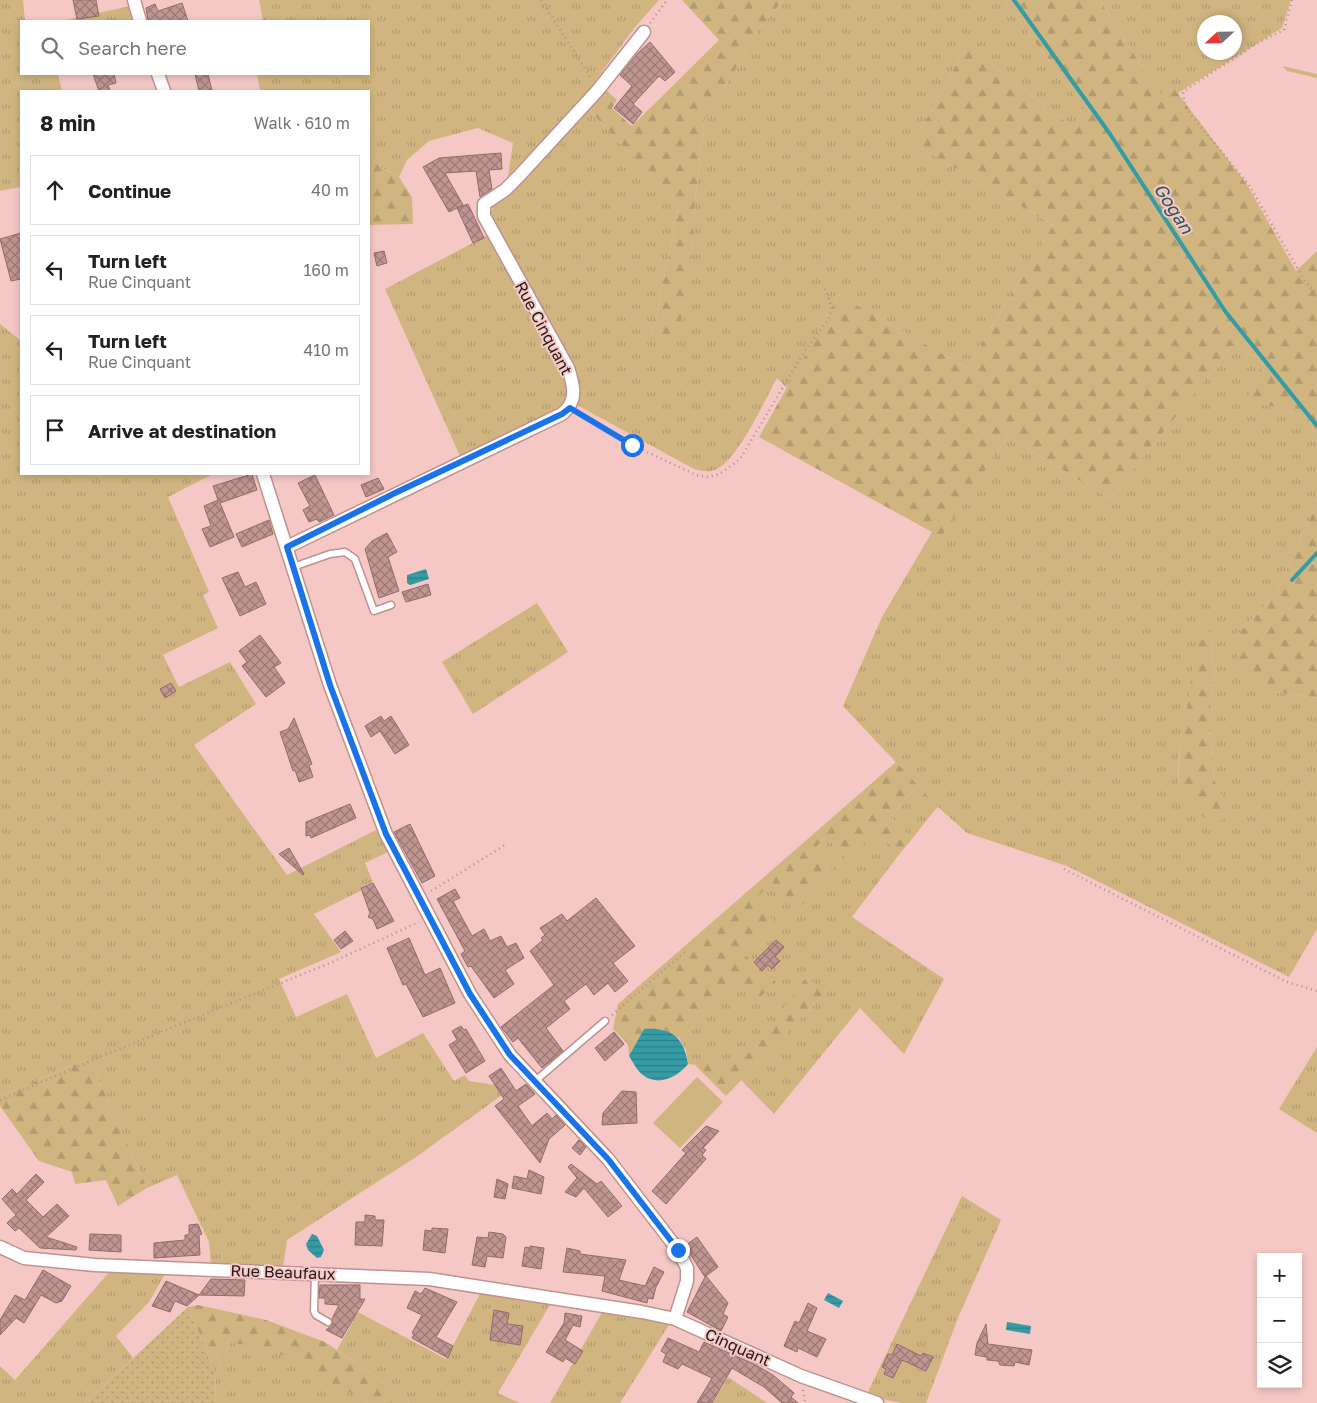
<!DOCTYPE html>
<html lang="en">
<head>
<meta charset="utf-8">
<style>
	:root { --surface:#fff; --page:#f2f2f2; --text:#202124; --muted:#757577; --line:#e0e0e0 }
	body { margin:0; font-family:"Golos Text",sans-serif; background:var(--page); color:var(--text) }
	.controls { position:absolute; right:15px; bottom:15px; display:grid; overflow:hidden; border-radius:0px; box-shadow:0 2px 8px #0003 }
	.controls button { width:45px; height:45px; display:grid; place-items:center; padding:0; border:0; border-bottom:1px solid var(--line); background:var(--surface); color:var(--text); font:25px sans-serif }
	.compass { position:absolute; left:1197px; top:15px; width:45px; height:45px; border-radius:50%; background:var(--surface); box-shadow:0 2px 8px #0003; rotate:248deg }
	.stop { position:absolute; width:15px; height:15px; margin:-11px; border:4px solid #1a73e8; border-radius:50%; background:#fff }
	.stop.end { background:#1a73e8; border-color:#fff; box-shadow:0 1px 5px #0008 }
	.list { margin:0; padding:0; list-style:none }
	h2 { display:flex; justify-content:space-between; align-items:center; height:65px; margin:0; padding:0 20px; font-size:21px }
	h2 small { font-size:16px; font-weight:400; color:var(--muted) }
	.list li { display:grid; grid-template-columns:32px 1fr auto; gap:15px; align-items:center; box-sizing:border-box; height:70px; margin:0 10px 10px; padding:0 10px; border:1px solid var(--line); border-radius:0px }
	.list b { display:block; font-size:19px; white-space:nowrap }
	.list p { margin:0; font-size:16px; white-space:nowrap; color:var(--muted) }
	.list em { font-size:16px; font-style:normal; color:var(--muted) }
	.icon { flex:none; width:28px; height:28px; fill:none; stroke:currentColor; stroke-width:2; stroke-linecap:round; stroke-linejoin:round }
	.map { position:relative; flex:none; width:1317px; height:1403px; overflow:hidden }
	.search { position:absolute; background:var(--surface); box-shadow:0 2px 8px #0003; left:20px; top:20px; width:350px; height:55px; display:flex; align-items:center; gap:12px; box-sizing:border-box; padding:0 18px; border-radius:0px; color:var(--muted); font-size:19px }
	.panel { position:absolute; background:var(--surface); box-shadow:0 2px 8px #0003; left:20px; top:90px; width:350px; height:385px; border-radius:0px }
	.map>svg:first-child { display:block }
	.grass { fill:url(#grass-tufts); fill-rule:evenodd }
	.forest { fill:url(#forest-firs) }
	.park { fill:url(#park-dots) }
	.garden { fill:#d0b581 }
	.water { fill:url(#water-rules) }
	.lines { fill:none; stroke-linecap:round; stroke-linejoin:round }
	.stream { stroke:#349ca5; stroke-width:4 }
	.building { fill:url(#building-cross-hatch); stroke:#936c69 }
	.service-casing { stroke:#bd9390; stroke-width:9 }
	.minor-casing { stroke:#bd9390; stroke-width:15 }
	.path { stroke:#b38f8d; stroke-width:2.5; stroke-dasharray:1 4; stroke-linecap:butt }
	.service { stroke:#fff; stroke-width:6 }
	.minor { stroke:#fff; stroke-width:12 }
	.route { stroke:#1a73e8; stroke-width:6 }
	.labels { text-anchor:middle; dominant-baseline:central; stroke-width:4; stroke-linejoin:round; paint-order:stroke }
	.street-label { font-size:16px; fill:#261716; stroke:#f5c8c5 }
	.water-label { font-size:18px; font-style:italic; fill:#2a575b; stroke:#f5c8c5 }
</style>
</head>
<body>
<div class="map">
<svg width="1317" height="1403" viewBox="0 0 1317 1403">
	<defs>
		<pattern id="grass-tufts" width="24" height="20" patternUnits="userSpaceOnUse" patternTransform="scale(1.25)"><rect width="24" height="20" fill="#d0b581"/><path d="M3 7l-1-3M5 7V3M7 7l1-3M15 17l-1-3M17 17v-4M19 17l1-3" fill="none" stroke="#b29b6f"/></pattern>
		<pattern id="forest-firs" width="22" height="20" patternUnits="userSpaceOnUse" patternTransform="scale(1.25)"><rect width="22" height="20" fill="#d0b581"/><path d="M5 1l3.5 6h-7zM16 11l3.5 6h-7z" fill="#b29b6f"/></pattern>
		<pattern id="park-dots" width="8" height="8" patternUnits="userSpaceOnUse" patternTransform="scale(1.25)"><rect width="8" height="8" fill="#d0b581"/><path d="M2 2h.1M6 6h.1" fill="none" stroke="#b29b6f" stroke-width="1.8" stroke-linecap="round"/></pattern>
		<pattern id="water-rules" width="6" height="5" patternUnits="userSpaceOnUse" patternTransform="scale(1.25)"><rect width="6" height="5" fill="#349ca5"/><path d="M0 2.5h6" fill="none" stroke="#2c7e85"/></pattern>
		<pattern id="building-cross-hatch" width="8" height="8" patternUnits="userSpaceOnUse" patternTransform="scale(1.25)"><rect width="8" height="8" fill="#c09693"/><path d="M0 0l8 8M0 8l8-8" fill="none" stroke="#9c7977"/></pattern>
	</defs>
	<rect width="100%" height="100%" fill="#f5c8c5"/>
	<path class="grass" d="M0 0H23L25 21H21V74H58L62 91H21V187L0 191Z
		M259 0H659L635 27 596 80 597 81 507 183 513 143 478 128 429 141 407 160 399 177 382 168 369 155V91H260L257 74H369V21H263Z
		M783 0H1004L1082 106 1076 130 967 45 913 143 1053 225 967 368 839 295 787 388 777 378C765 400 738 459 717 469 709 473 701 471 694 469L577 405V399L491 213 493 207 585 106 679 205 652 336 691 268 695 201 704 121 761 27Z
		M1100 0H1291L1282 28 1178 93 1173 88 1160 95ZM1204 22H1234V52H1204Z
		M130 6 135 21H61Z
		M1283 66 1317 74V78L1287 71Z
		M490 234 565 370 569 397 557 411 460 456 385 289Z
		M0 324 21 341V474H213L168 497 209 592 203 595 218 628 163 655 179 687 230 662 256 704 194 745 287 875 376 830 388 852 365 863 373 882 361 887 362 890 314 914 341 952 279 979 296 1017 347 994 376 1058 423 1033 454 1081 465 1075 469 1081 495 1085 507 1078 513 1087 416 1157 287 1240 283 1268 211 1265 209 1242 177 1175 147 1188 89 1058 0 1096Z
		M1232 346 1264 360 1248 398 1310 419 1317 446V502L1277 592 1238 634 1269 691 1317 698V929L1289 977 1067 866 967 833 938 807 843 706 882 617 932 532 941 536 1007 436 1110 499ZM1213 641 1212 658 1215 675 1209 700V730L1214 762 1213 778 1219 791 1178 783C1178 730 1194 690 1213 641Z
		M537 603 568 652 473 714 442 662Z
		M913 790 934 811 912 839 890 817Z
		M875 834 901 852 852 917 944 979 904 1054 860 1008 774 1114 741 1080 825 993 806 977C788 1002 767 1043 741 1059 729 1067 702 1066 688 1064L686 1050 679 1038 689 1031 737 977 776 983 742 952 753 900 772 883 799 907 814 848 826 837Z
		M1317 1047V1133L1279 1109Z
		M962 1196 1001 1220 958 1318 926 1403H901L866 1396Z
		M111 1270 165 1274 149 1302 116 1336 133 1358 85 1403H0V1366L15 1380Z
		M481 1292 551 1303 498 1393 519 1403H409L389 1386 337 1350 358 1312 446 1359Z
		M604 1309 672 1320 620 1403H550Z
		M230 1343C279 1341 326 1379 367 1403H215L216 1373Z
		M728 1377 767 1403H713Z"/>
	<path class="forest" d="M682 0H783L761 27 704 121 695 201 691 268 675 346 652 336 679 205 585 106 603 87 617 100 612 108 632 126 719 40Z
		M1004 0H1100L1160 95 1173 87 1246 183 1296 271 1317 251V446L1310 419 1247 398 1264 360 1232 346 1110 499 1007 436 941 537 759 437 839 295 967 368 1053 225 913 143 967 45 1076 130 1082 106Z
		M369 155 382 168 399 177 412 197 413 224 369 225Z
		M1317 502V698L1269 691 1236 672 1238 634 1277 592Z
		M1205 628 1210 632 1213 641 1212 658 1215 675 1209 700V730L1214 762 1213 778 1229 808 1226 818 1218 821 1203 817 1187 798 1178 783 1181 735 1188 703 1197 632Z
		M896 762 938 807 934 811 913 790 890 817 912 839 901 852 875 834 847 860 826 837 814 849 835 871 799 908 772 883 754 900 774 921 742 952 776 982 760 997 737 978 689 1031 679 1038 664 1030 644 1029 629 1056 628 1044 613 1029 618 1004Z
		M806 977 826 992 726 1096 695 1065 740 1060 758 1045Z
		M89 1058 147 1188 118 1206 106 1180 75 1184 72 1172 39 1161 0 1106V1096Z
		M198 1305 266 1320 325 1342 389 1386 409 1403H367L291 1358 257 1346 230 1343 216 1373 188 1307Z"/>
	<path class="park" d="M188 1307 216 1373 215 1403H85Z"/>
	<path class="garden" d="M697 1077 723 1102 680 1148 653 1123Z"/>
	<path class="water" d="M426 569 429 579 410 585 407 583V575Z
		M644 1029C671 1027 684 1037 688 1064 678 1077 658 1087 643 1075 637 1071 633 1062 629 1056Z
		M312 1234 317 1236 324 1250 321 1257 317 1258 308 1250 306 1244Z
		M828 1293 843 1301 839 1308 824 1300Z
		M1007 1322 1031 1326 1030 1334 1006 1330Z"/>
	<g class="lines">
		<path class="stream" d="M1014 0 1110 134 1225 311 1317 426
			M1292 580 1317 553"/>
	</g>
	<path class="building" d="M73 0H96L99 16 77 19Z
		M182 3 188 21H148L146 8 155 4 158 11Z
		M650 42 675 72 665 81 659 76 633 104 642 112 633 124 614 108 632 86 620 75 638 53Z
		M93 74H114L116 83 108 85 110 91H99Z
		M195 74H208L212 91H199Z
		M501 153 502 169 489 170 492 189 480 197 476 171 445 173 463 205 449 212 423 167 439 158Z
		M468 204 484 238 473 243 457 208Z
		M21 233V279L11 281 0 239Z
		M384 251 387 263 377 266 374 253Z
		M252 474 257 490 220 503 234 537 210 547 202 529 211 526 204 506 218 500 213 486Z
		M315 475 334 515 319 522 317 519 309 522 303 510 310 506 298 483Z
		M378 478 384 489 366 497 361 485Z
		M269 520 273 534 242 547 236 534Z
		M387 533 397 552 388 557 399 591 379 598 365 549 372 541Z
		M238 572 245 587 256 582 266 604 240 616 222 578Z
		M428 584 431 595 406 602 402 592Z
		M260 635 281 663 274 667 285 683 266 697 242 666 247 662 239 651Z
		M171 683 176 691 165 698 160 689Z
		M381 716 384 721 391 716 409 745 395 754 380 731 371 737 365 726Z
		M294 718 312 764 309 765 313 777 299 782 295 770 293 771 280 732 288 729Z
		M350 804 356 818 311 838 310 835 306 836V822Z
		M410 824 435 876 422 883 394 832Z
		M289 848 304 874 303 875 279 854Z
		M373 883 394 921 377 929 373 919 368 917 370 913 361 888Z
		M455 889 460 898 453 901 472 936 484 929 490 941 501 936 507 947 516 943 524 958 505 970 514 984 494 998 471 966 468 967 461 954 465 951 437 899Z
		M596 898 635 946 613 963 628 981 615 992 608 983 594 995 586 984 564 1001 570 1009 546 1028 563 1051 542 1068 518 1038 513 1042 501 1027 554 985 530 951 543 940 541 938 545 935 540 928 562 914 567 921Z
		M345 931 353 941 341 949 334 940Z
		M409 938 425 975 440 968 455 1003 423 1017 406 984 403 985 387 948Z
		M776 940 784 947 775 957 780 961 772 969 768 965 762 971 754 962Z
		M461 1026 464 1030 466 1029 485 1061 466 1073 449 1045 457 1040 452 1031Z
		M614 1032 624 1044 605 1061 595 1048Z
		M501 1068 516 1091 526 1084 535 1094 518 1106 532 1126 547 1113 552 1119 556 1115 565 1125 549 1139 540 1163 495 1106 504 1099 489 1076Z
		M622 1091 636 1092 637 1123 602 1125 603 1113Z
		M706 1126 719 1131 703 1148 706 1150 702 1155 706 1159 666 1204 652 1191 686 1153 682 1150Z
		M579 1140 586 1147 580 1155 572 1148Z
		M571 1164 597 1184 601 1181 622 1206 608 1217 584 1188 576 1197 565 1192 577 1178 568 1167Z
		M529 1170 544 1177 541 1194 512 1188 514 1176 527 1179Z
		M36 1174 44 1182 26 1200 43 1217 57 1204 69 1216 46 1237 77 1247 76 1250 40 1248 19 1228 15 1231 7 1223 16 1215 2 1199 12 1189 17 1194Z
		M497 1179 508 1184 505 1199 494 1197Z
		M365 1215 375 1216V1220H384L382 1246 355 1245 356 1222H365Z
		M198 1224 202 1234 199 1235 200 1255 154 1258V1243L185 1240V1235H189V1225Z
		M432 1228 448 1229 445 1253 423 1250 425 1230 432 1231Z
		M489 1232 503 1234 506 1237 503 1258 487 1256 485 1267 472 1265 477 1237 488 1238Z
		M90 1234 121 1235V1252L89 1250Z
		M697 1237 718 1267 706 1276 728 1303 723 1314 728 1317 721 1331 687 1312 705 1277 685 1246Z
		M530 1246 544 1248 541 1269 522 1266 525 1247 530 1248Z
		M567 1248 580 1251V1254L626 1260 619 1280 645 1286 654 1267 664 1272 656 1287 653 1299 648 1298 647 1303 602 1291 605 1276 563 1272Z
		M43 1270 71 1286 62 1301 56 1303 41 1295 24 1323 16 1318 0 1335V1320L15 1295 25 1300Z
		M211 1279 245 1280 244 1296 199 1295 187 1306 175 1301 170 1312 152 1306 166 1281 199 1295Z
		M320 1285H360V1299H365L342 1338 326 1330 333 1324 332 1319 339 1305 325 1304V1298H319Z
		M425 1288 457 1302 436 1337 453 1346 448 1358 412 1338 414 1334 412 1333 422 1315 407 1308 415 1291 421 1294Z
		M808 1303 817 1308 807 1331 826 1339 817 1357 798 1348 797 1352 784 1346 795 1321 799 1323Z
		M494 1310 509 1313 507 1324 523 1326 520 1345 490 1340Z
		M565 1313 582 1316 580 1327 573 1325 565 1340 583 1351 575 1364 565 1358 563 1362 546 1352 564 1323Z
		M986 1324 988 1344 1032 1350 1029 1365 1015 1362 1014 1366 1000 1365 998 1361 987 1360V1357L975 1355 977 1343Z
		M668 1338 699 1352 704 1342 754 1364 773 1375 794 1393 791 1397 798 1403H782L764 1387 732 1368 712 1403H697L712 1378 682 1364 678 1369 663 1362 666 1354 661 1351Z
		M897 1344 921 1356 923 1353 933 1357 926 1371 902 1360 893 1378 884 1374 886 1369 882 1367 888 1354 892 1355Z"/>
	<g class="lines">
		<g class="service-casing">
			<path id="service" d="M293 567 330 554 345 552 355 559 374 611 391 605
				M534 1082 605 1021
				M315 1273 314 1311 316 1315 328 1322"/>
		</g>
		<g class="minor-casing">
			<path id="minor" d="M134 0 140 21
				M158 74 164 91
				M263 474 330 685 386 834 470 994 510 1055 608 1159 678 1250 687 1268V1281L675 1319
				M287 547 562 414C578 401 574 386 568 368L484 216V204L505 190 519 176 598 90 644 32
				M0 1247 24 1258 95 1265 429 1279 642 1312 675 1319 801 1376 877 1403"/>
		</g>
		<path class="path" d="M541 0 591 78
			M1292 0 1284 30 1256 44 1187 89 1183 93C1184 103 1186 108 1192 116L1249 185 1306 283 1317 294
			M650 23 667 0
			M578 412 632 445 696 475 708 477 720 474 740 459 804 352 828 320 831 312 830 302 823 285
			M1064 869 1287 982 1317 991
			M431 891 505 845
			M612 1015 686 951
			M0 1100 95 1059 330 963 419 922
			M803 1390 805 1403"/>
		<use href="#service" class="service"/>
		<use href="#minor" class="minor"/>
	</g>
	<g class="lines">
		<path class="route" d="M632 445 570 408 562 414 397 492 287 547 330 685 386 834 470 994 510 1055 608 1159 678 1250"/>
	</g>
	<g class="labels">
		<g class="street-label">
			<text transform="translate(544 328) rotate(62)">Rue Cinquant</text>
			<text transform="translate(283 1272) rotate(2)">Rue Beaufaux</text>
			<text transform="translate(738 1347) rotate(24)">Cinquant</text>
		</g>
		<g class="water-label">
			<text transform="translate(1174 208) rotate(57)">Gogan</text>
		</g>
	</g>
</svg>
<div class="controls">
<button>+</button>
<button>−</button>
<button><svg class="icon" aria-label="layers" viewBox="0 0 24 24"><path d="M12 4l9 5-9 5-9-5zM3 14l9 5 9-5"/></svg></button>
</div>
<svg class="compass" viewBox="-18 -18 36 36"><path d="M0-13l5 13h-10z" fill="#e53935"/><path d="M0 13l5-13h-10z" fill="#757577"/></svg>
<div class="stop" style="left:632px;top:445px"></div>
<div class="stop end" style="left:678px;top:1250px"></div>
<div class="search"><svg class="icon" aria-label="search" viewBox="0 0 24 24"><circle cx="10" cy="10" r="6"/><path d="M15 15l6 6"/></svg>Search here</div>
<section class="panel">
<h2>8 min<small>Walk · 610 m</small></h2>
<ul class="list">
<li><svg class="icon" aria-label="ahead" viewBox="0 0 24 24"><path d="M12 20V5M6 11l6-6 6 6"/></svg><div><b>Continue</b></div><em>40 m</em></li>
<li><svg class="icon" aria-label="left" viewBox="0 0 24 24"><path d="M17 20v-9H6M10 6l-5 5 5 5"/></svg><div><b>Turn left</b><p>Rue Cinquant</p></div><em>160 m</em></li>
<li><svg class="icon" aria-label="left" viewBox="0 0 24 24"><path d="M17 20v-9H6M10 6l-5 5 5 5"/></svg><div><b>Turn left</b><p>Rue Cinquant</p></div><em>410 m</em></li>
<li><svg class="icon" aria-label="arrive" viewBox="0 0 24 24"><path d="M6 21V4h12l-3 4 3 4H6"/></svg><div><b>Arrive at destination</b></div></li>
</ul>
</section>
</div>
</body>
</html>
